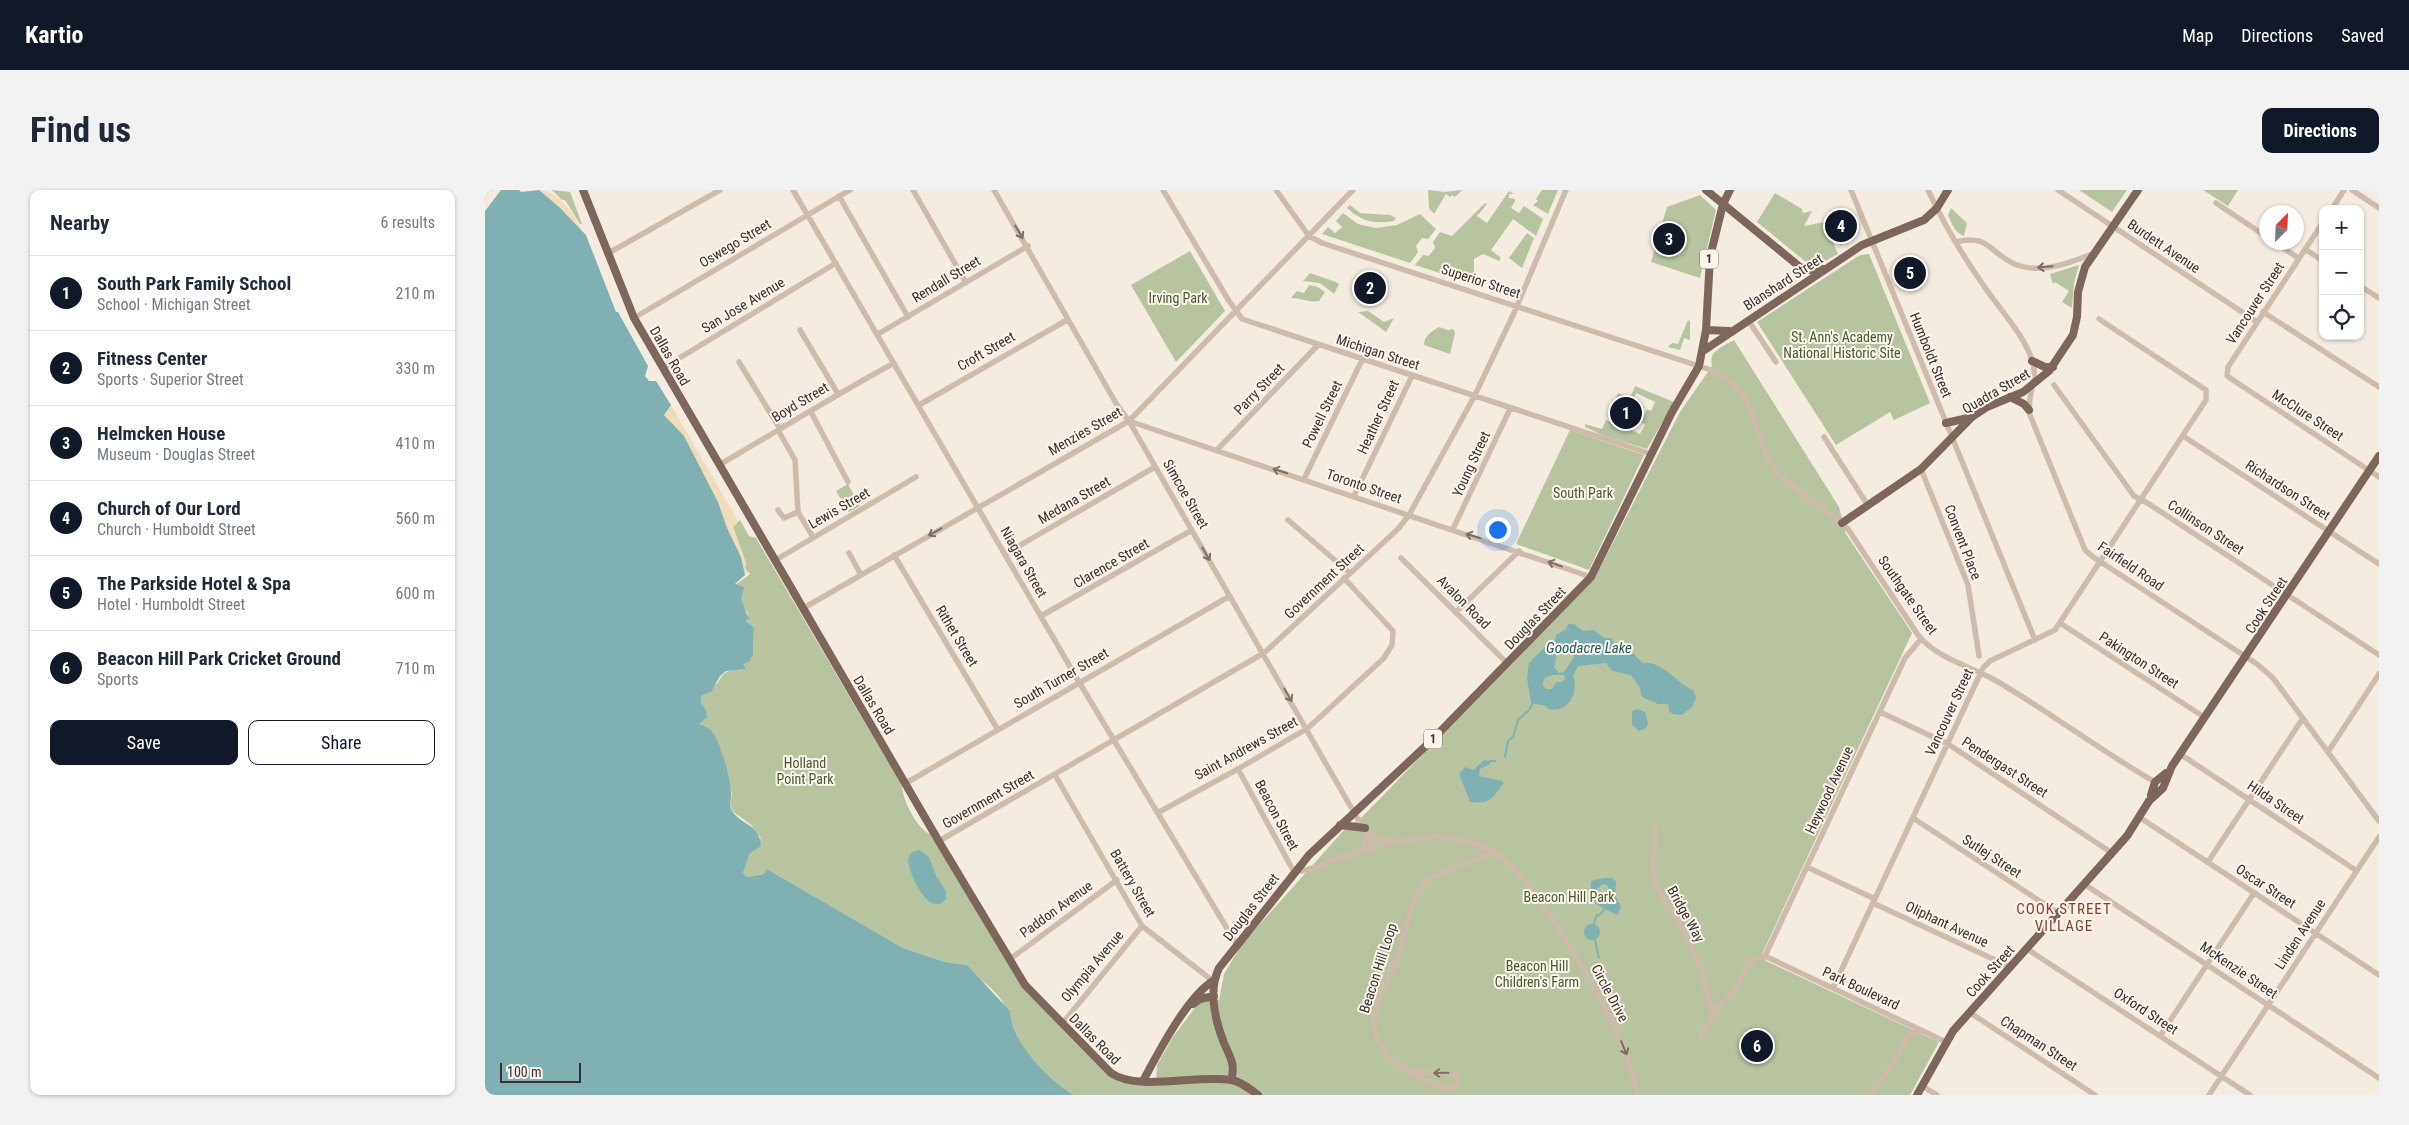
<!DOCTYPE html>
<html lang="en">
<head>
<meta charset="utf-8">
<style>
	:root { --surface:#fff; --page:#f2f2f3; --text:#1f2937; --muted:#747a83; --line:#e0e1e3; --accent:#111827 }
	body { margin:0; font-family:"Roboto Condensed",sans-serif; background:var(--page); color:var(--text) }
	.controls { position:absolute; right:15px; top:15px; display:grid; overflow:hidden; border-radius:10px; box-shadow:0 1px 4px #0004 }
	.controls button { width:45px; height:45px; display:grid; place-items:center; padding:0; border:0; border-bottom:1px solid var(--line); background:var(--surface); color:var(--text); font:25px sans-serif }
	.compass { position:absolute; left:1774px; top:15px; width:45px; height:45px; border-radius:50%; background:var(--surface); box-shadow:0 1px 4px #0004; rotate:24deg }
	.scale { position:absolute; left:15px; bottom:12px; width:81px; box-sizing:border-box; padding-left:5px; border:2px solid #3b302b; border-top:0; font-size:14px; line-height:18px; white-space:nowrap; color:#3b302b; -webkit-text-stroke:4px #fbf5ee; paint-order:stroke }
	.you { position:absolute; left:1012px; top:339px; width:18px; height:18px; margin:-12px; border:4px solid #fff; border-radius:50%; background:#1a73e8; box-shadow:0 0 0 8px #1a73e833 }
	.badge { display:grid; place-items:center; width:32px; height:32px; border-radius:50%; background:var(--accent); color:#fff; font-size:16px; font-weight:700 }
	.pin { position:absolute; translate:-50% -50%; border:2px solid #fff; box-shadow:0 1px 5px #0006 }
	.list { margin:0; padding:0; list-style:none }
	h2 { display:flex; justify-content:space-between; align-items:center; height:65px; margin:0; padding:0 20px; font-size:21px }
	h2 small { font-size:16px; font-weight:400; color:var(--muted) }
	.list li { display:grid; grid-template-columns:32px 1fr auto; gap:15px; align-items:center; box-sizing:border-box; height:75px; padding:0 20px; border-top:1px solid var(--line) }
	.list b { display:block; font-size:19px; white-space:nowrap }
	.list p { margin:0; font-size:16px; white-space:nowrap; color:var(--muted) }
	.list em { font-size:16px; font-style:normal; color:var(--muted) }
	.actions { display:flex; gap:10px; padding:15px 20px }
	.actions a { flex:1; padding:11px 0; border:1px solid var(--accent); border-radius:10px; text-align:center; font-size:18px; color:var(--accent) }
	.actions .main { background:var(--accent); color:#fff }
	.icon { flex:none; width:28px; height:28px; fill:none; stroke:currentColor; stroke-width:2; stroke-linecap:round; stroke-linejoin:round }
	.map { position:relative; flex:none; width:1894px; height:905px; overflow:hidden; border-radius:10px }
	header { display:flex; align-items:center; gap:30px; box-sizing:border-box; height:70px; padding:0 25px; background:var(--accent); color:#fff }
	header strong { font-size:24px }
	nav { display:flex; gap:28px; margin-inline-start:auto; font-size:18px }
	.intro { display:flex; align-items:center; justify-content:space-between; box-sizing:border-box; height:120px; padding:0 30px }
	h1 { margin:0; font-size:35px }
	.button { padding:12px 22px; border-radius:10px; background:var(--accent); color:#fff; font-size:18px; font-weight:700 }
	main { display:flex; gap:30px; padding:0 30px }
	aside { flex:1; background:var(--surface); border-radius:10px; box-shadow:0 1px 4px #0004 }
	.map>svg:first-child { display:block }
	.green { fill:#b8c4a0; fill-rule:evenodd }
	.sand { fill:#efdcb8 }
	.water { fill:#7fb0b2; fill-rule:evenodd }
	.pier { fill:#f4ebe1 }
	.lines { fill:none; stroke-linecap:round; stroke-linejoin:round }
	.stream { stroke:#7fb0b2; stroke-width:2 }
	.minor { stroke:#cdbbac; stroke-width:5.5 }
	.major { stroke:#7d675c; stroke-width:8 }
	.oneway { stroke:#7d6f65 }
	.labels { text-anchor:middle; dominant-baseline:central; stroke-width:4; stroke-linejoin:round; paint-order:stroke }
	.shield { fill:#fbf5ee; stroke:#756b66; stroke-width:1 }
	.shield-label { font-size:12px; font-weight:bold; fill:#3b302b }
	.street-label { font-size:14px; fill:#3b302b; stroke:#fbf5ee }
	.park-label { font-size:14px; fill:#4a5a2e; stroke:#fbf5ee }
	.water-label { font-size:15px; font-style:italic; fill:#1f5a5e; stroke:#fbf5ee }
	.neighbourhood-label { font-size:15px; letter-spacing:1px; fill:#8c3b22; stroke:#fbf5ee }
</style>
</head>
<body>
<header>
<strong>Kartio</strong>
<nav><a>Map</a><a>Directions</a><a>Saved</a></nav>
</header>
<div class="intro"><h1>Find us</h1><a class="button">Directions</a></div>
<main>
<aside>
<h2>Nearby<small>6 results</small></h2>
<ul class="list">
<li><span class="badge">1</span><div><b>South Park Family School</b><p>School · Michigan Street</p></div><em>210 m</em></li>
<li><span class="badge">2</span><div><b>Fitness Center</b><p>Sports · Superior Street</p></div><em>330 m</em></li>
<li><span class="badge">3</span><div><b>Helmcken House</b><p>Museum · Douglas Street</p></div><em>410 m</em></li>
<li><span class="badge">4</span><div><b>Church of Our Lord</b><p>Church · Humboldt Street</p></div><em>560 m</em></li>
<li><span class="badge">5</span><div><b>The Parkside Hotel &amp; Spa</b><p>Hotel · Humboldt Street</p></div><em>600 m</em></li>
<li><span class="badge">6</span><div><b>Beacon Hill Park Cricket Ground</b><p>Sports</p></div><em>710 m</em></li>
</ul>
<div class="actions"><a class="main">Save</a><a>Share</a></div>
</aside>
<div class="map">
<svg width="1894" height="905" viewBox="0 0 1894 905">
	<rect width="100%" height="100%" fill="#f4ebe1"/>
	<path class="green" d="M67 0 85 2 97 34H95L80 10H77Z
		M943 0 960 2 977 0 970 7 967 5 965 7 961 4 949 24 944 18Z
		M1057 0H1073L1063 24 1048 15 1053 11 1051 9Z
		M1594 0H1642L1627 22Z
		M1718 0H1753L1743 16Z
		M1024 1 1029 4H1024V8L1030 9V11L1026 18 1034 23 1039 16 1058 29 1051 46 1028 29 1006 60 1016 68 1014 71 998 64 989 69V94L930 75 938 65 944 66 950 58 948 52 955 42 967 46 1000 13 1002 14 992 26 1002 33Z
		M1290 3 1317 19 1318 23 1327 21 1319 36 1340 32 1353 64 1336 73 1321 72 1272 32Z
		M1215 5 1231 20 1215 88 1166 72 1182 17Z
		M865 15 875 23 905 25 911 28 909 31C889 34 877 32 862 18Z
		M1466 18 1482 33 1479 46C1470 43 1467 34 1463 25Z
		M858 23 873 34 891 38 912 35 935 24 951 39 943 49 937 48 931 56 933 62 925 73 837 44 843 37 850 43 857 37 851 31Z
		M1042 43 1049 48 1037 78 1024 68Z
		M705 61 740 121 691 172 646 95Z
		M1384 64 1445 213 1409 230 1405 222 1351 255 1272 132 1375 65Z
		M1594 75 1589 93 1587 118 1577 112 1584 101 1570 92 1568 94 1565 84Z
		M825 83 851 92 854 94 849 104 835 93 818 91Z
		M824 95 833 97 840 102 834 111C824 113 816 108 806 108L812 101 819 103Z
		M883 121 899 132 909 128 901 142 873 122Z
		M1203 130 1205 131V150L1199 148 1195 160 1183 157 1187 153 1193 154Z
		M954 137 963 140 968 139 970 143 965 164 939 155C939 146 946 142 954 137Z
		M1249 150 1354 317 1361 344 1427 443 1277 764 1281 771 1454 852 1425 905H589C570 894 547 873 536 854 528 839 525 822 515 808 506 796 491 788 482 775L460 772 418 758 282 679 279 684 262 687 258 683 265 663 276 648 265 634 247 621 245 613 247 604 238 569 226 541 223 537 214 535 221 520 216 516 217 505C221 501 229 497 233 492 239 482 243 479 256 480L259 473 264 472 268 465 269 438 262 433 263 423 257 415 250 395 265 384 260 378 261 373 248 337 255 330 264 346 271 348 417 596C417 609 432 639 445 644L538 796 628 889 638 893 671 894 672 875 688 847 715 811 734 810 739 784 757 754 859 640 878 626 1111 386 1195 222 1227 176C1223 161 1237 157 1249 150Z
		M1150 196 1189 212 1162 259 1119 246 1100 237V234L1117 239 1133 203 1145 208ZM1151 203 1170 212 1166 221 1162 219 1156 232 1160 235 1155 244 1136 235 1138 230 1134 228 1131 235 1121 230 1129 213 1144 219Z
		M1085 240 1159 265 1104 380 1031 354Z
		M363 294 375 316 364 322 351 301Z"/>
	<path class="sand" d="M54 0C73 0 91 26 97 41Z
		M186 215 253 331 248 337 261 373 260 378 263 382 260 385 256 367 242 338 233 312 199 246 179 225Z"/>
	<path class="water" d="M0 0H34L36 2 54 0 74 17 101 45 131 122H133L163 176 160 186 164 191H171L186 215 179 225 199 246 233 312 242 338 256 367 260 385 250 394 259 397 256 409 264 429 261 431 269 438 268 465 264 472 258 474 261 479 241 481 235 486 226 502 217 505 216 513 221 520 222 527 214 534C218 536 222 536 225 539 235 550 245 586 246 602 247 608 243 615 247 621 256 635 275 634 276 656L265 663 258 683 262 687 279 684 282 679 418 758 460 772 482 775 525 821C526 852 563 890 589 905H0Z
		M1083 434H1089L1098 441 1109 440 1119 448H1126L1135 460 1145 461 1158 473C1177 470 1191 493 1208 500L1211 508 1207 517 1197 525 1188 524 1184 521 1183 514H1173L1157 507 1155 498 1146 485 1127 481 1121 473 1093 476 1088 486C1094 504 1083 523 1063 519L1061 516 1046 513 1042 488 1044 473 1059 458 1069 455 1071 445 1081 439ZM1084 457 1089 467 1079 482 1074 483 1069 477 1072 464 1078 458ZM1068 485H1079L1080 489 1077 492H1071L1067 499H1061L1057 494 1060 488Z
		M1152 519 1160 522 1163 534 1161 538 1154 541 1147 535V521Z
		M999 570 1005 571V574L995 579 994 586 1018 591V594C1006 609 1007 614 985 612L974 584 980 577 988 580Z
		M434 660 444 667 451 686 461 701V709C444 730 423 682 423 669L426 663Z
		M1119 688H1127L1131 692 1130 705 1136 717 1132 725C1113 715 1104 715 1106 691ZM1117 694 1122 695 1128 710 1126 714 1110 705 1111 701Z
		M1099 742a8 8 0 1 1 16 0a8 8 0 1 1-16 0Z"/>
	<path class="pier" d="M0 0H16L0 21Z"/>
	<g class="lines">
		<path class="stream" d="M1020 567 1023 551 1028 547 1033 530 1044 520 1048 513
			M1005 571H1010
			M1109 734 1111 726 1116 724 1119 719
			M1110 750 1114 768"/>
		<path class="minor" d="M308 0 594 492 752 755
			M428 0 480 91
			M509 0 632 215 644 231 890 659
			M678 0 744 111 757 129 1166 264
			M791 0 824 46 837 53 1223 179 1245 191 1258 206 1268 225 1281 265 1292 283 1363 339 1433 445C1453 469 1482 475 1508 489 1564 521 1614 560 1670 592
			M1366 0 1550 450
			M1443 0C1459 34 1477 65 1499 96 1515 120 1539 144 1548 173 1553 190 1541 207 1545 225L1600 360 1608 367 1772 474 1788 488 1894 631
			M1573 0 1772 132
			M1867 0 1894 18
			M354 6 423 127
			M1731 13 1782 47
			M1847 19 1859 0
			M1838 32 1743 177 1742 186 1894 287
			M1471 52C1504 43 1506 65 1532 75 1557 84 1584 73 1607 64
			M1790 52 1813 68
			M1820 59 1838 71
			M122 64 235 0
			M1875 96 1894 108
			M1778 122 1894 197
			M149 128 365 0
			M1263 130 1291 172
			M315 140 353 204
			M393 144 543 56
			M254 172 295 239
			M178 178 351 73
			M1569 195 1649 306 1664 314 1894 465
			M434 215 582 130
			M326 222 363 292
			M644 231 1106 387
			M293 240 310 270 313 322 328 347
			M1698 246 1894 374
			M1339 247 1382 314
			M732 260 833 155
			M234 275C293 241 350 205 409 173
			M1436 279 1483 395 1494 466
			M819 289 877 170
			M869 306 927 186
			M293 320 299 328 313 322
			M803 330 865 383
			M968 339 1025 219
			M364 363 376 385
			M520 364 670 277
			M409 365 513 540
			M916 368 1023 474
			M289 371 431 287
			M317 419 644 231 868 0
			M971 422 1034 361
			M556 426 707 340
			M1575 433 1719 527
			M1395 522 1463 554 1627 663
			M1843 562 1894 484
			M1695 564 1872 681
			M753 579 809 682C828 680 835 675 852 669 884 659 919 647 952 647 978 647 1002 655 1022 672 1043 690 1058 715 1073 738 1106 791 1139 843 1153 905
			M570 585 657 736 728 791
			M421 593 745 406
			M674 622 753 579 823 538 899 468 907 455 908 441 859 388
			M1654 627 1894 785
			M1428 628 1573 723
			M1170 635 1168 678 1170 694 1201 745 1217 782 1223 810 1230 821
			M883 642 897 649 909 652
			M454 651 779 463 913 339 924 325 989 207 1029 123 1081 0
			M875 663 882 649 883 642
			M1723 672 1818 528
			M1322 677 1390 709
			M1599 694 1894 888
			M1388 713 1525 777
			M1542 759 1765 905
			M1280 766 1420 468 1436 449
			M1280 766 1461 852
			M525 769 632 690
			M1348 798 1498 478 1505 471 1570 440 1721 210V200L1614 129
			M1484 822 1610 905
			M577 834 657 736
			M1216 846 1230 821 1251 799 1262 776 1271 768 1280 766
			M1675 846 1769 703
			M921 879 941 883H966L970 884 973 892 969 898 955 897 929 886 911 873 903 865 893 851 888 831 896 803 913 767 928 712 939 692 948 686 1008 662
			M1437 896 1452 905
			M1385 905 1409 872 1423 846 1436 840
			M1724 905 1894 647"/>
		<path class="major" d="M98 0 149 128 456 655 540 795 626 883C653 902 713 884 746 890 755 891 765 899 773 905
			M1221 0 1315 77 1324 80 1339 79
			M1221 140 1244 141
			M1218 161 1377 55 1439 30 1452 18 1463 0
			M1547 171 1560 177H1568
			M1525 207 1539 214 1544 220
			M1461 233 1487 227
			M1357 333 1436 279 1487 227 1502 217 1538 202 1564 181 1588 145 1592 127 1593 102 1600 77 1653 0
			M1666 605 1670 592 1681 583
			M855 635 880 638
			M708 814 715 809 729 806
			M746 890C751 875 745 867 739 853 730 830 723 801 734 778L824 665 944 553 1106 387 1187 222 1214 176 1221 140 1225 67 1238 14 1245 0
			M658 891C673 863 702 807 728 791
			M1432 905 1468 841 1642 646 1664 611 1678 598 1687 576 1894 266"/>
	</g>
	<defs><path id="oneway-shaft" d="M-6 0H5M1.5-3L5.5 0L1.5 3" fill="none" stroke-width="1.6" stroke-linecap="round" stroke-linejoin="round" transform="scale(1.25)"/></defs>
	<g class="oneway">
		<use href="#oneway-shaft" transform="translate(534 42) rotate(59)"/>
		<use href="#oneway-shaft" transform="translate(1560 77) rotate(175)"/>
		<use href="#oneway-shaft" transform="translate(795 281) rotate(-162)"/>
		<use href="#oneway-shaft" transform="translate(450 342) rotate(150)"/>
		<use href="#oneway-shaft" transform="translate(988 346) rotate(-162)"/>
		<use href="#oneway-shaft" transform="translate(721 364) rotate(60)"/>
		<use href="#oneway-shaft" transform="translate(1070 374) rotate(-160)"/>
		<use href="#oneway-shaft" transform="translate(803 505) rotate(60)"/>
		<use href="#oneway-shaft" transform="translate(1139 858) rotate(68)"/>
		<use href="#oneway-shaft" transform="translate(956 883) rotate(179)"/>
	</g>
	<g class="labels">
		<g class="shield">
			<rect x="1215" y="59.5" width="18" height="19" rx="4"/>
			<rect x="939" y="539.5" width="18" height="19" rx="4"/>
		</g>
		<g class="shield-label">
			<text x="1224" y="69">1</text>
			<text x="948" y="549">1</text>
		</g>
		<g class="street-label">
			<text transform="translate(250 53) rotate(-31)">Oswego Street</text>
			<text transform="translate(1679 56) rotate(34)">Burdett Avenue</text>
			<text transform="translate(461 89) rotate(-31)">Rendall Street</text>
			<text transform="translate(996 91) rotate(18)">Superior Street</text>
			<text transform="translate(1298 92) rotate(-33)">Blanshard Street</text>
			<text transform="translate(1770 113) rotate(-57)">Vancouver Street</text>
			<text transform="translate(258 115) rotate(-31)">San Jose Avenue</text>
			<text transform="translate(501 161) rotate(-30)">Croft Street</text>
			<text transform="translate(893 162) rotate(18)">Michigan Street</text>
			<text transform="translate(1446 165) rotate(68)">Humboldt Street</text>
			<text transform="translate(185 166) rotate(60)">Dallas Road</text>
			<text transform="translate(774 199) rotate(-46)">Parry Street</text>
			<text transform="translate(1511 201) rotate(-30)">Quadra Street</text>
			<text transform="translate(315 212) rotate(-31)">Boyd Street</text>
			<text transform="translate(837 224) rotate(-64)">Powell Street</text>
			<text transform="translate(1823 225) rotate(33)">McClure Street</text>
			<text transform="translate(893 227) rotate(-65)">Heather Street</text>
			<text transform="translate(600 241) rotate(-30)">Menzies Street</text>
			<text transform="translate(986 274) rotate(-65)">Young Street</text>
			<text transform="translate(879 296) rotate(19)">Toronto Street</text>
			<text transform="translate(1803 300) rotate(33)">Richardson Street</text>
			<text transform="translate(701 304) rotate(60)">Simcoe Street</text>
			<text transform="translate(589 310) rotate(-30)">Medana Street</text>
			<text transform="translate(354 318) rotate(-30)">Lewis Street</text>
			<text transform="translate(1721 337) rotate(33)">Collinson Street</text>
			<text transform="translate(1478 352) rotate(69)">Convent Place</text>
			<text transform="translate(539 372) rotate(60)">Niagara Street</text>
			<text transform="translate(626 373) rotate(-30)">Clarence Street</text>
			<text transform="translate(1646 376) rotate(34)">Fairfield Road</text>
			<text transform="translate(839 391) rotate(-43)">Government Street</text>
			<text transform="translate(1423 405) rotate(55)">Southgate Street</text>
			<text transform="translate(979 412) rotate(45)">Avalon Road</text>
			<text transform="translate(1781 415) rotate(-57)">Cook Street</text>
			<text transform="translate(1050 428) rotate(-46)">Douglas Street</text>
			<text transform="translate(472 446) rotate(59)">Rithet Street</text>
			<text transform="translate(1654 470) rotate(33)">Pakington Street</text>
			<text transform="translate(576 488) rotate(-30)">South Turner Street</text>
			<text transform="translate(389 515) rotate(59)">Dallas Road</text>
			<text transform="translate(1464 522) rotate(-65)">Vancouver Street</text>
			<text transform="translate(761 558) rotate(-29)">Saint Andrews Street</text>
			<text transform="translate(1520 577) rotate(33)">Pendergast Street</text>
			<text transform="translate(1344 600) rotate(-65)">Heywood Avenue</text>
			<text transform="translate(503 609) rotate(-30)">Government Street</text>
			<text transform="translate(1791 612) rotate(34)">Hilda Street</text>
			<text transform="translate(792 625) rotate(62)">Beacon Street</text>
			<text transform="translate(1507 666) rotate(33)">Sutlej Street</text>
			<text transform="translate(648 693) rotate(60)">Battery Street</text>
			<text transform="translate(1781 696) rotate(33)">Oscar Street</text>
			<text transform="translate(766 717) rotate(-52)">Douglas Street</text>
			<text transform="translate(571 719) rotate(-36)">Paddon Avenue</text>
			<text transform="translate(1201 724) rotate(61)">Bridge Way</text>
			<text transform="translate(1462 734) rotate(25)">Oliphant Avenue</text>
			<text transform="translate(1815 744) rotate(-57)">Linden Avenue</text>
			<text transform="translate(607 776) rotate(-50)">Olympia Avenue</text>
			<text transform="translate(893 778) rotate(-72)">Beacon Hill Loop</text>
			<text transform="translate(1754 780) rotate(34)">McKenzie Street</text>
			<text transform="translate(1505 781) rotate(-48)">Cook Street</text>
			<text transform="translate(1376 798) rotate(25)">Park Boulevard</text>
			<text transform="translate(1125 803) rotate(62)">Circle Drive</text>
			<text transform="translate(1661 821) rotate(33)">Oxford Street</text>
			<text transform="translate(610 849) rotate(45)">Dallas Road</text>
			<text transform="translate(1554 853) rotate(33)">Chapman Street</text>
		</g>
		<g class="park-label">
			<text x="693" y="108">Irving Park</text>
			<text x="1357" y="147">St. Ann's Academy<tspan x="1357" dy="16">National Historic Site</tspan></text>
			<text x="1098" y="303">South Park</text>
			<text x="320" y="573">Holland<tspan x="320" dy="16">Point Park</tspan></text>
			<text x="1084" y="707">Beacon Hill Park</text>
			<text x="1052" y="776">Beacon Hill<tspan x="1052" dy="16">Children's Farm</tspan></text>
		</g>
		<g class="water-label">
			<text x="1104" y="458">Goodacre Lake</text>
		</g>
		<g class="neighbourhood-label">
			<text x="1579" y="719">COOK STREET<tspan x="1579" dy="17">VILLAGE</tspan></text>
		</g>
	</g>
</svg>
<div class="controls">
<button>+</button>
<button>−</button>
<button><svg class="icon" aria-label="locate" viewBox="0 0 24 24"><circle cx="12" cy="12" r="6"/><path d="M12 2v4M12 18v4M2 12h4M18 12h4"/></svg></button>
</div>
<svg class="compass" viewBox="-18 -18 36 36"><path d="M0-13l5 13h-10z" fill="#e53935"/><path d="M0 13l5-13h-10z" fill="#747a83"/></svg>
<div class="scale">100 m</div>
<div class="you"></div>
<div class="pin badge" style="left:1141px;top:223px">1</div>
<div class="pin badge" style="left:885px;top:98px">2</div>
<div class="pin badge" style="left:1184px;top:49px">3</div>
<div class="pin badge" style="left:1356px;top:36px">4</div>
<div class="pin badge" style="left:1425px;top:83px">5</div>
<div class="pin badge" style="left:1272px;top:856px">6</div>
</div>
</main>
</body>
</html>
